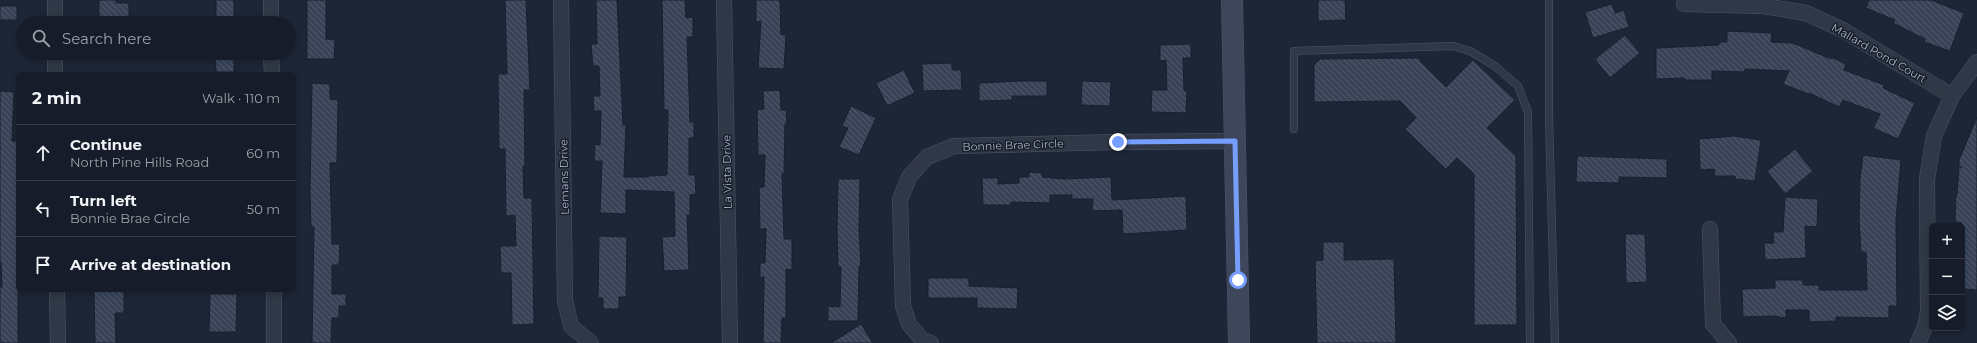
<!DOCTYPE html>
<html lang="en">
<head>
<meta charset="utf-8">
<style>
	:root { --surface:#161c29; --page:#1f2531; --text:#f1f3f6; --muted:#9ea1a8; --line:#353a46 }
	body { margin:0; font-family:Montserrat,sans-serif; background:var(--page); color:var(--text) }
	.controls { position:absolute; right:12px; bottom:12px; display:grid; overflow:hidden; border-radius:6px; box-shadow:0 2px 6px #0003 }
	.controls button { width:36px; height:36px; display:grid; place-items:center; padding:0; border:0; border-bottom:1px solid var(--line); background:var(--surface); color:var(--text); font:20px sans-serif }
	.stop { position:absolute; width:12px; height:12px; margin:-9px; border:3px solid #759eff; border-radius:50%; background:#fff }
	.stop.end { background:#759eff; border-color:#fff; box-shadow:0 1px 4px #0008 }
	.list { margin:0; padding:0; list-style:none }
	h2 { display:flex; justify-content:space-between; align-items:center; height:52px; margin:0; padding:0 16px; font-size:17px }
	h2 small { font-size:13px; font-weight:400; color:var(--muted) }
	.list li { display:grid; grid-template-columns:26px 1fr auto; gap:12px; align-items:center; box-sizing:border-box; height:56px; padding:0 16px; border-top:1px solid var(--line) }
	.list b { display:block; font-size:15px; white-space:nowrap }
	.list p { margin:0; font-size:13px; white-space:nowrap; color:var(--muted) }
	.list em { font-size:13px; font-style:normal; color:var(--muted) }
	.icon { flex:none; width:22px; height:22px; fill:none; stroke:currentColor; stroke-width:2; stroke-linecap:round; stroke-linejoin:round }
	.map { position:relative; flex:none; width:1977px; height:343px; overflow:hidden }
	.search { position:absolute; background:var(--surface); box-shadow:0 2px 6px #0003; left:16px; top:16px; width:280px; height:44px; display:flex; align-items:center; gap:10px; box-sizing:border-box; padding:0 14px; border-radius:22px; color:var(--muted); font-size:15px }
	.panel { position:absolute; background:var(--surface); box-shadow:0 2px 6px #0003; left:16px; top:72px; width:280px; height:220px; border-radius:6px }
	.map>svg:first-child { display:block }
	.building { fill:url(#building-back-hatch); stroke:#181f2d }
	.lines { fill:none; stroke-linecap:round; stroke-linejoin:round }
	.lane-casing { stroke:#4e5566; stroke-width:8 }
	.street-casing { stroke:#4e5566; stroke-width:16 }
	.secondary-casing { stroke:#4e5566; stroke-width:22 }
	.lane { stroke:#303847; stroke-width:7 }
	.street { stroke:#303847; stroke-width:15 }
	.secondary { stroke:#3e465b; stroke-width:21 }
	.route { stroke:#759eff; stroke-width:5 }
	.labels { text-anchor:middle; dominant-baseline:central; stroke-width:3; stroke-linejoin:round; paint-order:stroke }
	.street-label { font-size:11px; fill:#aab2c5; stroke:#161d2b }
</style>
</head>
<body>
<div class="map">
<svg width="1977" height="343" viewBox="0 0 1977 343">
	<defs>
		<pattern id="building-back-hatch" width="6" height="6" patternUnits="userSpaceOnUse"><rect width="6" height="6" fill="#384358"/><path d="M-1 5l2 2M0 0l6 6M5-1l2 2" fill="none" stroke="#525c6e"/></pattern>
	</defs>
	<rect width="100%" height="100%" fill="#1d2637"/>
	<path class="building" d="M99 0H116V3H129V18L99 17Z
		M216 0H234V19H216Z
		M307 0H326V39L335 40 334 59H307Z
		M505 0H526L530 90H524L525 166H523L524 198H532L534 324 512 325 511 273H501L500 246H516L515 215 506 216 505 149H499L498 74H507Z
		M596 0H617L623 125H626L624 177H648V176L667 175 668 110H664L662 0H685L686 18 693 17V37H687L690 122H694V138H689V175H695L696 194 690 195V215H687L689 270 664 271 662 237 675 236 674 192 626 190V214L600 213 602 161H594L595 144 600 145 601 111H594L593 96H600L599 66H593L591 44H597Z
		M756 0H780L781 34 786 35 784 69 758 68 761 21 756 22Z
		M1318 0H1345L1346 20 1318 21Z
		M1869 0H1931L1964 13 1950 51 1924 42 1925 39 1893 23 1895 20 1866 8Z
		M1612 4 1615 13 1624 10 1629 27 1593 38 1585 12Z
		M0 6H17V20H0Z
		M1727 31 1772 33 1771 42 1793 43 1831 59V57L1846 64 1844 70 1884 85 1883 88 1915 103 1898 139 1873 128 1880 114 1843 100 1839 107 1809 93 1808 94 1783 84 1789 71 1745 69 1744 72 1712 71V80H1685V78L1656 79V48L1719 45V42H1727Z
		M1625 35 1640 53 1610 78 1595 59Z
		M1191 44V58H1183L1184 91H1187L1186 113 1151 112 1152 90H1167L1166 60 1160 61V45Z
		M215 53H234V72H216Z
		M1420 58V61L1446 87 1473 60 1515 100 1487 128 1516 156 1517 325H1474V174L1457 158 1446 169 1405 129 1416 118 1400 101 1314 102V65L1320 59Z
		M952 63V70H961L962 90 923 91 922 64Z
		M904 70 915 93 887 106 876 83Z
		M1021 81H1047V96H1012V100L979 101V83Z
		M1082 81 1111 82 1110 106 1081 105Z
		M312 83 330 84V99L338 100 337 163H330L332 244H340L339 265H332V294H346V306H339V318H332L331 343H312L314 227H311L310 193Z
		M780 90 781 110H786L787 124H785L784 174H782L784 239H792V270L786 269V318H782L781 343H763L764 277H760V263H765L766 229H760L759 187H764L765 155H758L757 110 764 109 763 91Z
		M0 91 14 92 12 141H18V343H0V287H2L1 262H0Z
		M851 106 876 118 859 155 839 147 848 128 842 126Z
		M1977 117V290L1962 289V223L1955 222 1956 195H1957L1959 167 1962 168 1959 166V160Z
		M1734 136 1761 140 1755 181 1735 179V176H1715L1714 169 1700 170 1699 139Z
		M1795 149 1813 171 1785 194 1767 171Z
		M1863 155 1901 160 1896 220 1897 306H1889V318L1836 317V321L1809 322V310H1786V318L1774 316 1743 317 1742 289 1775 288V280H1803V285H1819V290H1867L1866 252H1861L1859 219 1860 179Z
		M1577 156 1667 159V178L1619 177V183L1576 182Z
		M1029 172 1042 173V177L1063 179 1111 177 1112 200 1186 196 1187 230 1123 234 1122 210 1092 211 1093 199H1072V195H1050V203L1011 202V205H983L982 178H998V184L1019 183V177H1029Z
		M838 179H860L859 228 861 266H859L858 321H828V306L840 307 841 267H838L837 228Z
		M1785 197 1818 199 1817 227 1805 226 1806 258 1765 260 1764 243H1774L1773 232H1783Z
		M1625 234H1645L1647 282 1626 283Z
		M599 236 627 237 626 297H619V309H603V298H598Z
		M1323 242H1344V260L1394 259 1396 343H1317L1315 261 1323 260Z
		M928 278H969V286L1018 288 1017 309 977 308V298H928Z
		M124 290V313H115L116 343H95L94 291Z
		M210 294H237L236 332H209Z
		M861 324 873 343H831Z"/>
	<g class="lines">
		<g class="lane-casing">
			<path id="lane" d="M1549 0V116L1555 343
				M1294 129V51L1453 46 1470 51 1495 66 1518 86 1528 112 1530 343"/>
		</g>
		<g class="street-casing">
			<path id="street" d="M55 0V23
				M271 0V23
				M561 0 565 301 571 326 591 343
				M724 0 730 343
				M1684 4 1764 6 1806 13 1843 30 1952 96
				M55 53V74
				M271 53 272 74
				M1710 229 1713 324 1729 343
				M57 290 58 343
				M274 290V343
				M931 343 923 341 909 324 903 306 900 200 909 177 927 157 954 146 1118 142 1235 141
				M1918 343 1925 327 1928 312 1927 179 1934 136 1952 96 1977 62"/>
		</g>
		<g class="secondary-casing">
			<path id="secondary" d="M1232 0 1239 343"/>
		</g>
		<use href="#lane" class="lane"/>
		<use href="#street" class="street"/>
		<use href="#secondary" class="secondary"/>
	</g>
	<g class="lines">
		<path class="route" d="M1118 142 1235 141 1238 280"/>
	</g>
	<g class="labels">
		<g class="street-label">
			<text transform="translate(1879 53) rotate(30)">Mallard Pond Court</text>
			<text transform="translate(1013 145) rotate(-2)">Bonnie Brae Circle</text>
			<text transform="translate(727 172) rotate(-91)">La Vista Drive</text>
			<text transform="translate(564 177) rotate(-91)">Lemans Drive</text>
		</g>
	</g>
</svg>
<div class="controls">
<button>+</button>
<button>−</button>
<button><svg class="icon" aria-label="layers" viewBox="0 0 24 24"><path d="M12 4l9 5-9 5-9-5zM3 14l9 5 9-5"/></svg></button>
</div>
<div class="stop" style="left:1238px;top:280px"></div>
<div class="stop end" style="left:1118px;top:142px"></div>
<div class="search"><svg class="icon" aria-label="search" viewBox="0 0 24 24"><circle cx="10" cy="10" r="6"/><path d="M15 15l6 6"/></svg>Search here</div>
<section class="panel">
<h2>2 min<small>Walk · 110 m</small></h2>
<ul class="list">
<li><svg class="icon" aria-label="ahead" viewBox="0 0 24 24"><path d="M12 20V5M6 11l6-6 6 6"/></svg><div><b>Continue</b><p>North Pine Hills Road</p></div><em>60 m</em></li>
<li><svg class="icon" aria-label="left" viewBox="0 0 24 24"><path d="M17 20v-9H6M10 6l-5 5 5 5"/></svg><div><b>Turn left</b><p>Bonnie Brae Circle</p></div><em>50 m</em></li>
<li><svg class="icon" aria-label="arrive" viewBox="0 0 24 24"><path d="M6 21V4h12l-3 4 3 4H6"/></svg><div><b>Arrive at destination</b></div></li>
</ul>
</section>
</div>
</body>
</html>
